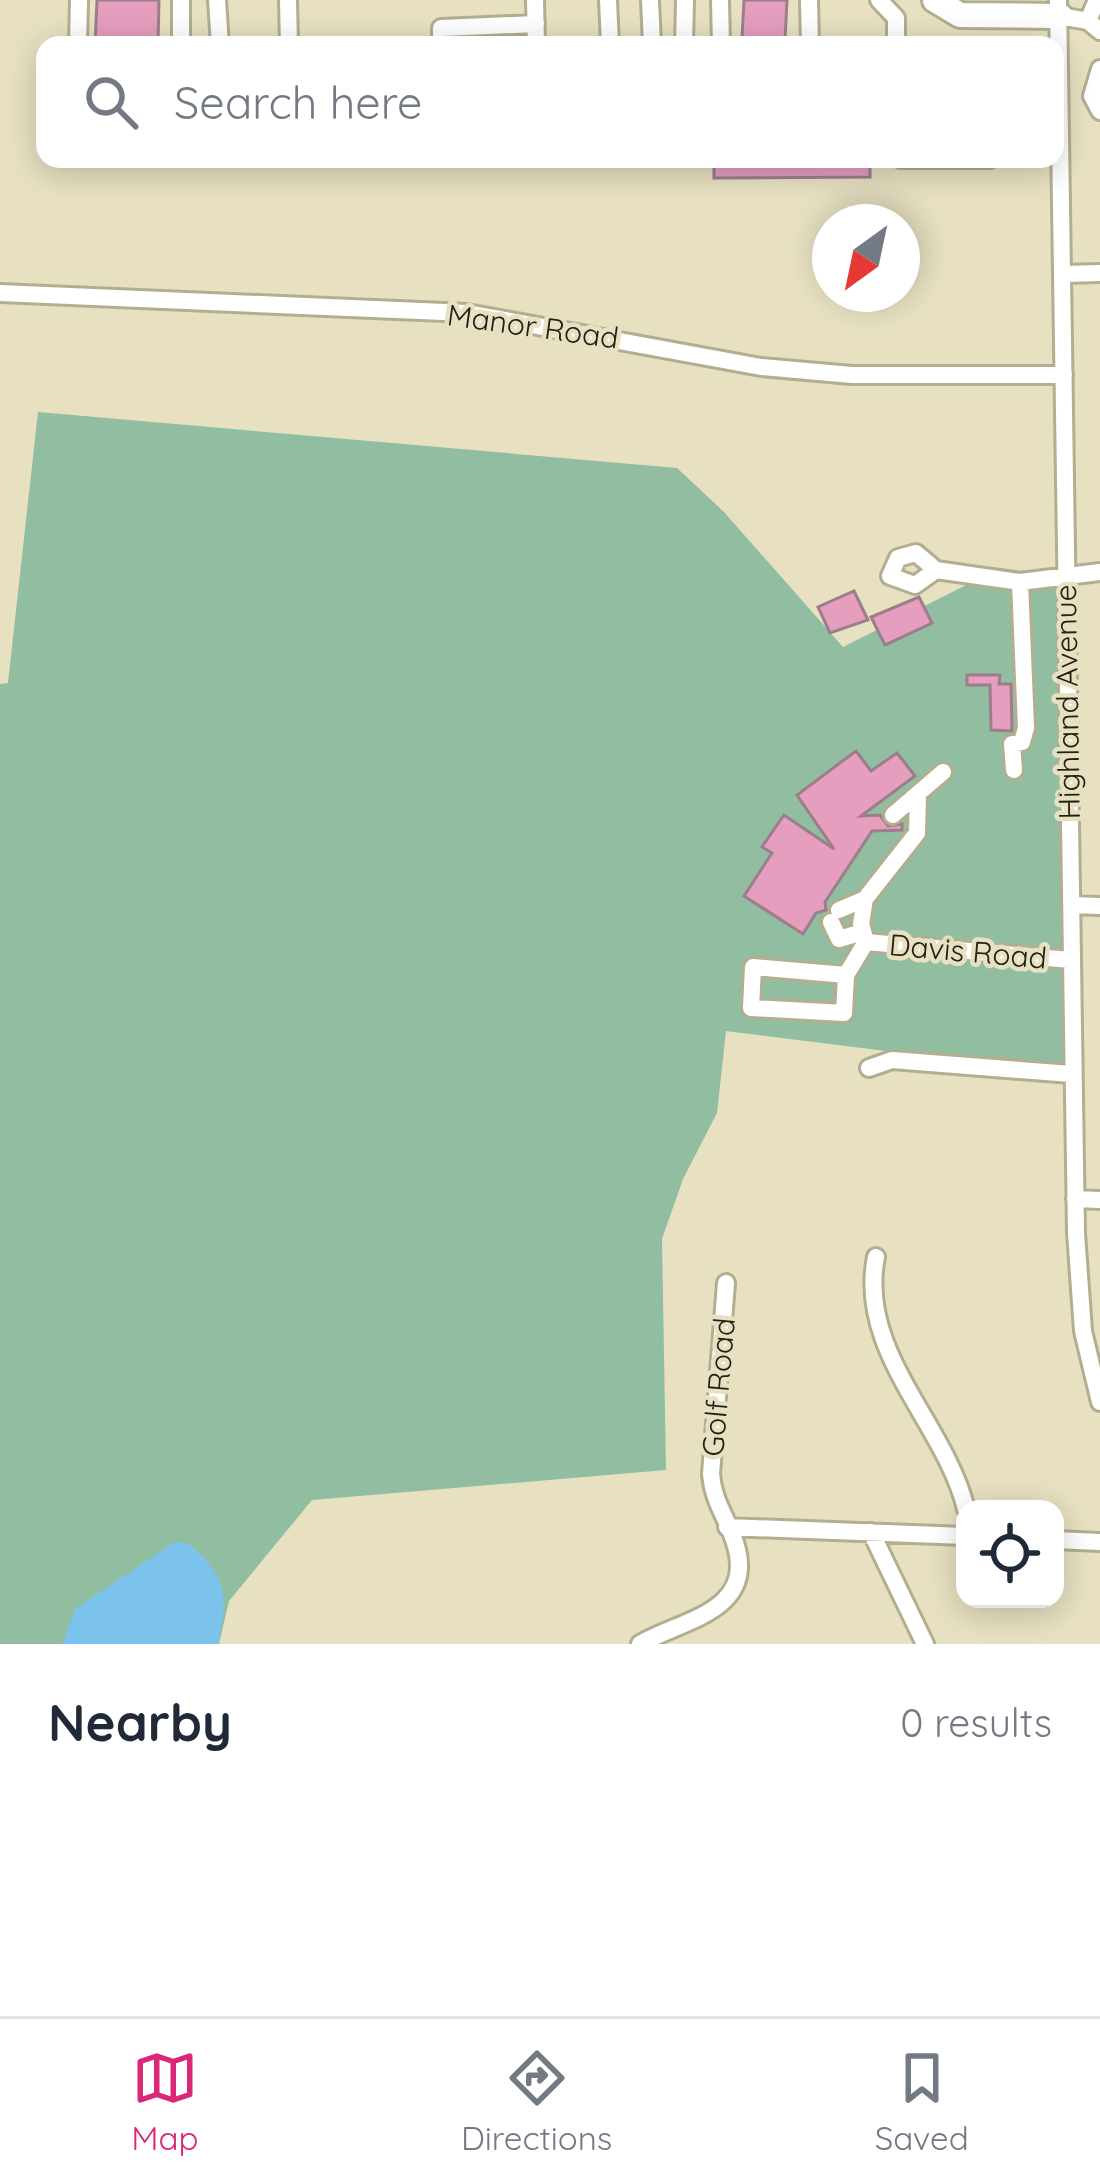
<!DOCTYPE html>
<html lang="en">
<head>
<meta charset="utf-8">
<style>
	:root { --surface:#fff; --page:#f6f6f7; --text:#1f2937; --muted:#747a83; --line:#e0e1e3; --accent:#db2777 }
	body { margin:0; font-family:Quicksand,sans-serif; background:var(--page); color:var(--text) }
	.controls { position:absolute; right:36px; bottom:36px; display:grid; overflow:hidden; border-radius:24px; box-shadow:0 6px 30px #0003 }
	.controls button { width:108px; height:108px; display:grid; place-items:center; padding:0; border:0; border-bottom:3px solid var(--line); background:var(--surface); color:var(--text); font:60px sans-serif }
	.compass { position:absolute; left:812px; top:204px; width:108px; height:108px; border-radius:50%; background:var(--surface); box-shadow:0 6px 30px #0003; rotate:213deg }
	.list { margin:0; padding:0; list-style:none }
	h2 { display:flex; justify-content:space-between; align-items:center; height:156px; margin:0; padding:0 48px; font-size:51px }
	h2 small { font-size:39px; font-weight:400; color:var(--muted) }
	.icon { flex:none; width:66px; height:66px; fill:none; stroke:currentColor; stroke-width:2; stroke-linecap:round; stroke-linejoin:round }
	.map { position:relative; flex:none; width:1100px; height:1644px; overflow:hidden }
	.search { position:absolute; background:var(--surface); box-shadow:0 6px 30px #0003; left:36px; right:36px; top:36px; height:132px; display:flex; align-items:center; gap:30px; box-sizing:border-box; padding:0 42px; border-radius:24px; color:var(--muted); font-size:45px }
	.sheet { height:372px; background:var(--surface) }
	nav { display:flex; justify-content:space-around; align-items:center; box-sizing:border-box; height:168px; border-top:3px solid var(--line); background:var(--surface); font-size:33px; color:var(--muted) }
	nav a { display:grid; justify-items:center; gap:6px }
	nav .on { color:var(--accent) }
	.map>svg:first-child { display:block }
	.green { fill:#91bda1 }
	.water { fill:#7bc2ed }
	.building { fill:#e59ebe; stroke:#9c7e8b; stroke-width:3 }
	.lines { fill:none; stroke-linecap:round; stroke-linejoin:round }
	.minor-casing { stroke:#b3ae8f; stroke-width:22 }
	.highway-casing { stroke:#b3ae8f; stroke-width:30 }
	.minor { stroke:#fff; stroke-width:16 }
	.highway { stroke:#fff; stroke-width:24 }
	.labels { text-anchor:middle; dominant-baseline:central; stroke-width:9; stroke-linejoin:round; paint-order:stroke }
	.street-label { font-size:30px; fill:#232015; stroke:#e7e1c2 }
</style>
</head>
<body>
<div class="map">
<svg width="1100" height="1644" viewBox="0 0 1100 1644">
	<rect width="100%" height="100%" fill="#e7e1c2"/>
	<path class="green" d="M38 412 677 468 724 512 843 647 1000 568 1065 577 1071 1074 726 1031 717 1113 683 1179 662 1239 666 1470 312 1500 229 1601 219 1644H0V684L8 683Z"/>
	<path class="water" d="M175 1542C187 1542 191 1545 200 1554 230 1583 226 1606 218 1644H63L75 1609Z"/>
	<path class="building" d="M97 0H159L158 45H95Z
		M744 0H787L785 40 742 38Z
		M730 159H870V177L714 178V164L730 165Z
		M854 591 868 620 830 633 818 607Z
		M919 597 932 623 885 645 871 617Z
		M967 675H1000L999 684H1011L1012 731 991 730 990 685H967Z
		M856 751 871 771 897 753 915 776 861 816 880 815 888 826 902 824V830L872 831 825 902 826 910 816 913 803 934 744 896 772 853 762 847 784 815 834 849 797 795Z"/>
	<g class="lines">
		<g class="minor-casing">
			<path id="minor" d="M217 0 220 45
				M288 0 289 45
				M535 0 536 45
				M608 0 610 45
				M650 0 652 45
				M720 0 721 45
				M809 0 810 45
				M879 0 896 18V45
				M1058 0 1076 1233 1083 1331 1100 1402
				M1060 16 1088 21 1100 31
				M1088 21 1097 0
				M441 44V28L536 24
				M78 45 79 0
				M181 45V0
				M684 45 685 0
				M1100 69 1092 96 1100 111
				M901 159H990
				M1064 274 1100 273
				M0 293 467 313 761 367 852 375H1064
				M936 570 915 585 890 576 898 558 916 553 936 570 1020 582
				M1014 770 1012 744 1022 742 1026 728 1020 582 1100 572
				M893 815 943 772
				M1072 905 1100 906
				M839 910 865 899 917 833 918 796
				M831 922 839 939 863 932
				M866 942 1071 960
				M846 975 753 967 751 1008 844 1013 846 975 866 942 861 924 865 899
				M869 1068 892 1060 1071 1074
				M1075 1199 1100 1200
				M876 1257C857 1352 945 1423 966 1509
				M727 1527 965 1536
				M871 1532 925 1644
				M1055 1540 1100 1542
				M640 1644C681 1620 755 1612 736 1546 729 1520 713 1503 711 1474L726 1283"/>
		</g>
		<g class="highway-casing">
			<path id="highway" d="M935 0 960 15 1060 16"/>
		</g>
		<use href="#minor" class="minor"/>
		<use href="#highway" class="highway"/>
	</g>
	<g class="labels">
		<g class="street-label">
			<text transform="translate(533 326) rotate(8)">Manor Road</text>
			<text transform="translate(1067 702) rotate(-91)">Highland Avenue</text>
			<text transform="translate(968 951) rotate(5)">Davis Road</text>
			<text transform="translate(718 1387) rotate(-85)">Golf Road</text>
		</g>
	</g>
</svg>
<div class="controls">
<button><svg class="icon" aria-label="locate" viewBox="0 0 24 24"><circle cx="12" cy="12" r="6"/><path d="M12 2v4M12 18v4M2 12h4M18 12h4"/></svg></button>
</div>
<svg class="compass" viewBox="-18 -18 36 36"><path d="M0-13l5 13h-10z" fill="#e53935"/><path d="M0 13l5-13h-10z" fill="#747a83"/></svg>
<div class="search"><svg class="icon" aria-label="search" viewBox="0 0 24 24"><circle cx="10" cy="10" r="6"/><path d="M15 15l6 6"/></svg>Search here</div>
</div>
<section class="sheet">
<h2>Nearby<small>0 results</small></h2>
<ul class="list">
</ul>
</section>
<nav>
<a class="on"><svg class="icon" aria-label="map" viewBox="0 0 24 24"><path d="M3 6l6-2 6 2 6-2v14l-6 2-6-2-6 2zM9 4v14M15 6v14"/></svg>Map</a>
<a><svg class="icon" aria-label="directions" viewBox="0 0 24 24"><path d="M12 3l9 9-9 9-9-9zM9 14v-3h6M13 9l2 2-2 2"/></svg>Directions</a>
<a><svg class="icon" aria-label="saved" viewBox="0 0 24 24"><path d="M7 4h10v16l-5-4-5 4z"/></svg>Saved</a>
</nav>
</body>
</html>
